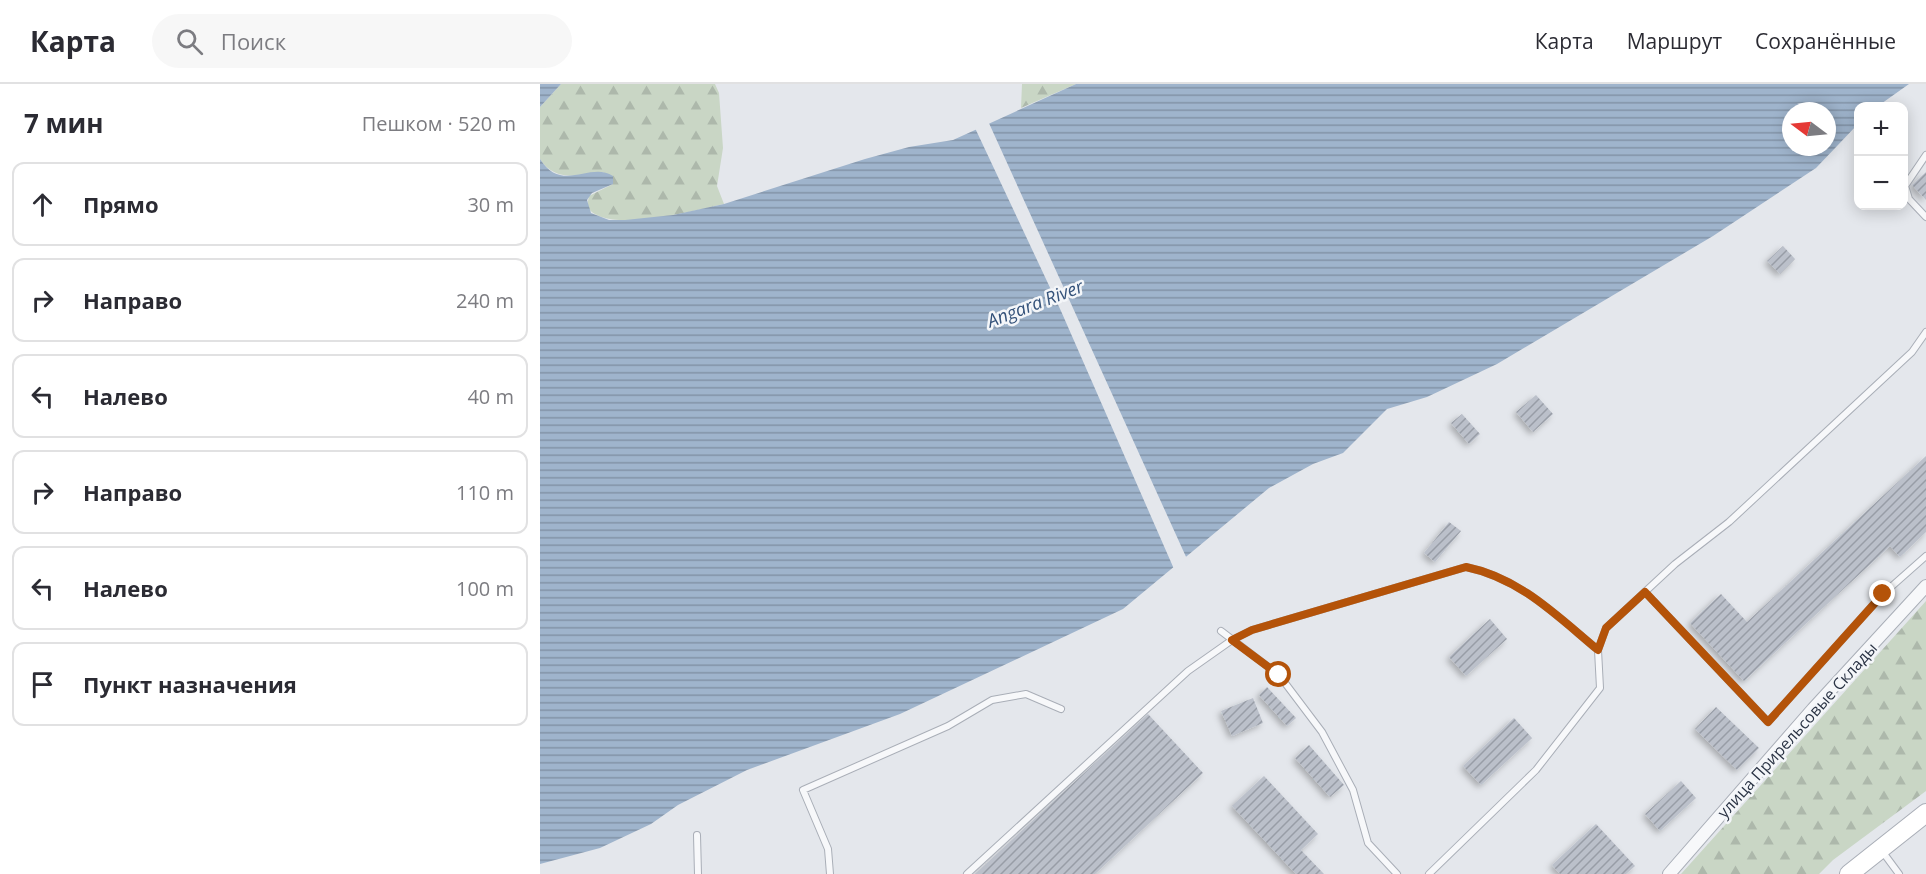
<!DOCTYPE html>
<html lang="ru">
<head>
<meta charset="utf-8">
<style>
	:root { --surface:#fff; --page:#f7f7f7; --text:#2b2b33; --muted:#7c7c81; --line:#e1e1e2 }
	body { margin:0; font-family:"Open Sans",sans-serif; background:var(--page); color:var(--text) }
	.controls { position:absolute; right:18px; top:18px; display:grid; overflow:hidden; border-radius:12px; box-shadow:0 3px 15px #0003 }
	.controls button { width:54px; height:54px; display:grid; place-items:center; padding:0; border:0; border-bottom:2px solid var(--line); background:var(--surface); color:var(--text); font:30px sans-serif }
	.compass { position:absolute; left:1242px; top:18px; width:54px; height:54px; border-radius:50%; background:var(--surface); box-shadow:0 3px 15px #0003; rotate:286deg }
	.stop { position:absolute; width:18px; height:18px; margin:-14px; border:4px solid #b45309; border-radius:50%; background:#fff }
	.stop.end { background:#b45309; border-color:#fff; box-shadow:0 2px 6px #0008 }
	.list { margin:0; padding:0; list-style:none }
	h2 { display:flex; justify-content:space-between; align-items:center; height:78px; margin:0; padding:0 24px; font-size:26px }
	h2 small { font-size:20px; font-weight:400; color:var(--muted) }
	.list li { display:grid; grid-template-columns:39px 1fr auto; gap:18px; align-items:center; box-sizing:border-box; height:84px; margin:0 12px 12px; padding:0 12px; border:2px solid var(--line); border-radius:12px }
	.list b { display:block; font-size:22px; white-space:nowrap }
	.list em { font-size:20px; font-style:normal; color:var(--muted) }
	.icon { flex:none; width:33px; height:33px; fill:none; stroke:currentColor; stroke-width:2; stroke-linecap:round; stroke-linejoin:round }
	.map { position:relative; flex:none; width:1386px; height:790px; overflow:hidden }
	header { display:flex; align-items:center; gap:36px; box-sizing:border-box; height:84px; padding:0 30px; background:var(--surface); border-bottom:2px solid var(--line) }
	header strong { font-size:28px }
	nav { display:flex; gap:33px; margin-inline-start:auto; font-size:21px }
	.search { width:420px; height:54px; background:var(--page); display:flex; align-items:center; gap:15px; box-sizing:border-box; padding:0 21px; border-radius:33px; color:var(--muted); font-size:22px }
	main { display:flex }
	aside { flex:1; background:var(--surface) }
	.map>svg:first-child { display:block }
	.forest { fill:url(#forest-firs) }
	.water { fill:url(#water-rules); fill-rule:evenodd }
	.pier { fill:#e4e7ec }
	.building { fill:url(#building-hatch); filter:url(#shadow) }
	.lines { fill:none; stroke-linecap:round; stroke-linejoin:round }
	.service-casing { stroke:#a9aeb7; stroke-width:8 }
	.minor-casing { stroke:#a9aeb7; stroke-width:14 }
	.secondary-casing { stroke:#a9aeb7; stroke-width:20 }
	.service { stroke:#f7f8fa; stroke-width:6 }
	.minor { stroke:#f7f8fa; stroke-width:12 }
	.secondary { stroke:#fff; stroke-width:18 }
	.route { stroke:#b45309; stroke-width:8 }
	.labels { text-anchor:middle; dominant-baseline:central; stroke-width:5; stroke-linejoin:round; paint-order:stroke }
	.street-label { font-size:16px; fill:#2b3445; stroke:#f4f6f9 }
	.water-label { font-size:18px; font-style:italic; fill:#34527a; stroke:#f4f6f9 }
</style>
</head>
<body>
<header>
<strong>Карта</strong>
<div class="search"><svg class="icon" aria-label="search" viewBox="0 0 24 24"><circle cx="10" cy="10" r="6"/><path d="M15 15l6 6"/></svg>Поиск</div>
<nav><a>Карта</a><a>Маршрут</a><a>Сохранённые</a></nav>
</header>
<main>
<aside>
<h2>7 мин<small>Пешком · 520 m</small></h2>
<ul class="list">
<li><svg class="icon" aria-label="ahead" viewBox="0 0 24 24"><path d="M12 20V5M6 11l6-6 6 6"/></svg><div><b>Прямо</b></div><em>30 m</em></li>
<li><svg class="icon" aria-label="right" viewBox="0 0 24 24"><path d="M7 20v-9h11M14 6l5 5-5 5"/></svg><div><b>Направо</b></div><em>240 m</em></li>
<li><svg class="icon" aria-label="left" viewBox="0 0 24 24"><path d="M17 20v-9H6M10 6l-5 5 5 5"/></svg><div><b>Налево</b></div><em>40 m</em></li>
<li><svg class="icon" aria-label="right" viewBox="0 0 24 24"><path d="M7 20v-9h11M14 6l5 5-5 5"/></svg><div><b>Направо</b></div><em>110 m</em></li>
<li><svg class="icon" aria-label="left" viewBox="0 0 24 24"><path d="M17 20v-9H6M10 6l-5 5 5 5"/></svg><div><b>Налево</b></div><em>100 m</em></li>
<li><svg class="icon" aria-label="arrive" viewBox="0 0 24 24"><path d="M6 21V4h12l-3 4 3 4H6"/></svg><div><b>Пункт назначения</b></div></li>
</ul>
</aside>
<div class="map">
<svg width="1386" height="790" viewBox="0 0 1386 790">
	<defs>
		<pattern id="forest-firs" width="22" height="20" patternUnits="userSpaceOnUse" patternTransform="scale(1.5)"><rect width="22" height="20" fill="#c9d6c5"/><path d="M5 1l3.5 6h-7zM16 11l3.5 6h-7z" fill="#adb8ab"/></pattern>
		<pattern id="water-rules" width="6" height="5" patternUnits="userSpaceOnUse" patternTransform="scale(1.5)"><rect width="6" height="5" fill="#9fb4cc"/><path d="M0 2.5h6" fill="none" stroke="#8293a7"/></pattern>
		<pattern id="building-hatch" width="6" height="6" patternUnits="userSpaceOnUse" patternTransform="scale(1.5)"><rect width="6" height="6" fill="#bbc0ca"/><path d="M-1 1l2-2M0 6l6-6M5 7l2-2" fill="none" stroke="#989da6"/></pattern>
		<filter id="shadow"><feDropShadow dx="-3" dy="3" stdDeviation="3" flood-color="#0004"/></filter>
	</defs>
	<rect width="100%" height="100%" fill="#e4e7ec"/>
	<path class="forest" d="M21 0H175L179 9 183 64 177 102 184 120C156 126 63 152 47 122L49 112 73 100 63 88C40 92 14 98 0 75V23Z
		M482 0H536L481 24Z
		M1386 517V707L1293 776 1279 790H1141Z"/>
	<path class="water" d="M0 0H21L0 23Z
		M536 0H1369L1338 22H1318V40L1276 84 1173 152 957 280 887 313 847 325 803 369 773 380 729 404 583 525 360 630 207 686 138 721 111 740 60 764 0 780V75C22 110 50 77 73 92V100L52 109 47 116 51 129 69 136H85L133 131 184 120 325 75 369 63 413 56ZM1251 27H1287V63H1251Z"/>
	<path class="pier" d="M448 37 647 475 634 485 521 227 435 44Z"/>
	<path class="building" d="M1386 88V116L1372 101Z
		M1243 162 1255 175 1240 190 1227 177Z
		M996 311 1013 330 993 348 976 328Z
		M922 330 940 350 929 360 911 339Z
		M1386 372V448L1360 473 1350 462 1204 597 1150 539 1181 510 1207 538Z
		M909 438 921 447 895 478 884 469Z
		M950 535 967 555 926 592 909 573Z
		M727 603 756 634 747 642 719 611Z
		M713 614 723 639 692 652 681 627Z
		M1176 623 1219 664 1197 686 1155 645Z
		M608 630 663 689 555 790H435Z
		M974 634 992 654 941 701 923 682Z
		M769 661 804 701 790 713 755 674Z
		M724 692 778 750 761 766 784 790H756L692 722Z
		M1141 697 1156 714 1120 747 1105 730Z
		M1056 740 1095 782 1086 790H1020L1012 781Z"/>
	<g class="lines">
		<g class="service-casing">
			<path id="service" d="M1386 71 1365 102 1369 115 1386 133
				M1105 508 1228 638 1343 510 1386 472
				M681 547 739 591 782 648 813 706 828 759 857 790
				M157 751 158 790
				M1342 767 1359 790
				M290 790 288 765 263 706 408 642 452 616 486 610 521 625
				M427 790 648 587 692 556 712 546 926 483C980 494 1017 532 1058 566
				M889 790 996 686 1060 604 1058 566 1066 544 1135 480 1189 438 1372 268 1386 248"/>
		</g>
		<g class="minor-casing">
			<path id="minor" d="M1129 790 1273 625 1386 502"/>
		</g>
		<g class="secondary-casing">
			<path id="secondary" d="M1309 790 1386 729"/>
		</g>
		<use href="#service" class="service"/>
		<use href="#minor" class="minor"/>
		<use href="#secondary" class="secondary"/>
	</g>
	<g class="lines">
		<path class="route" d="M739 591 692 556 712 546 926 483C980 494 1017 532 1058 566L1066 544 1105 508 1228 638 1343 510"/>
	</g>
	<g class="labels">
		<g class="street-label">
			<text transform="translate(1257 646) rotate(-48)">улица Прирельсовые Склады</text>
		</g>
		<g class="water-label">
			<text transform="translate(495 219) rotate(-21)">Angara River</text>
		</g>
	</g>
</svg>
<div class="controls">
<button>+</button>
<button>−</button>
</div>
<svg class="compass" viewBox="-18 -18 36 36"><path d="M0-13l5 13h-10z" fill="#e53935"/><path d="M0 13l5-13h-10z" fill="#7c7c81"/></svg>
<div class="stop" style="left:739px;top:591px"></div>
<div class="stop end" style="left:1343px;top:510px"></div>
</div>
</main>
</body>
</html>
